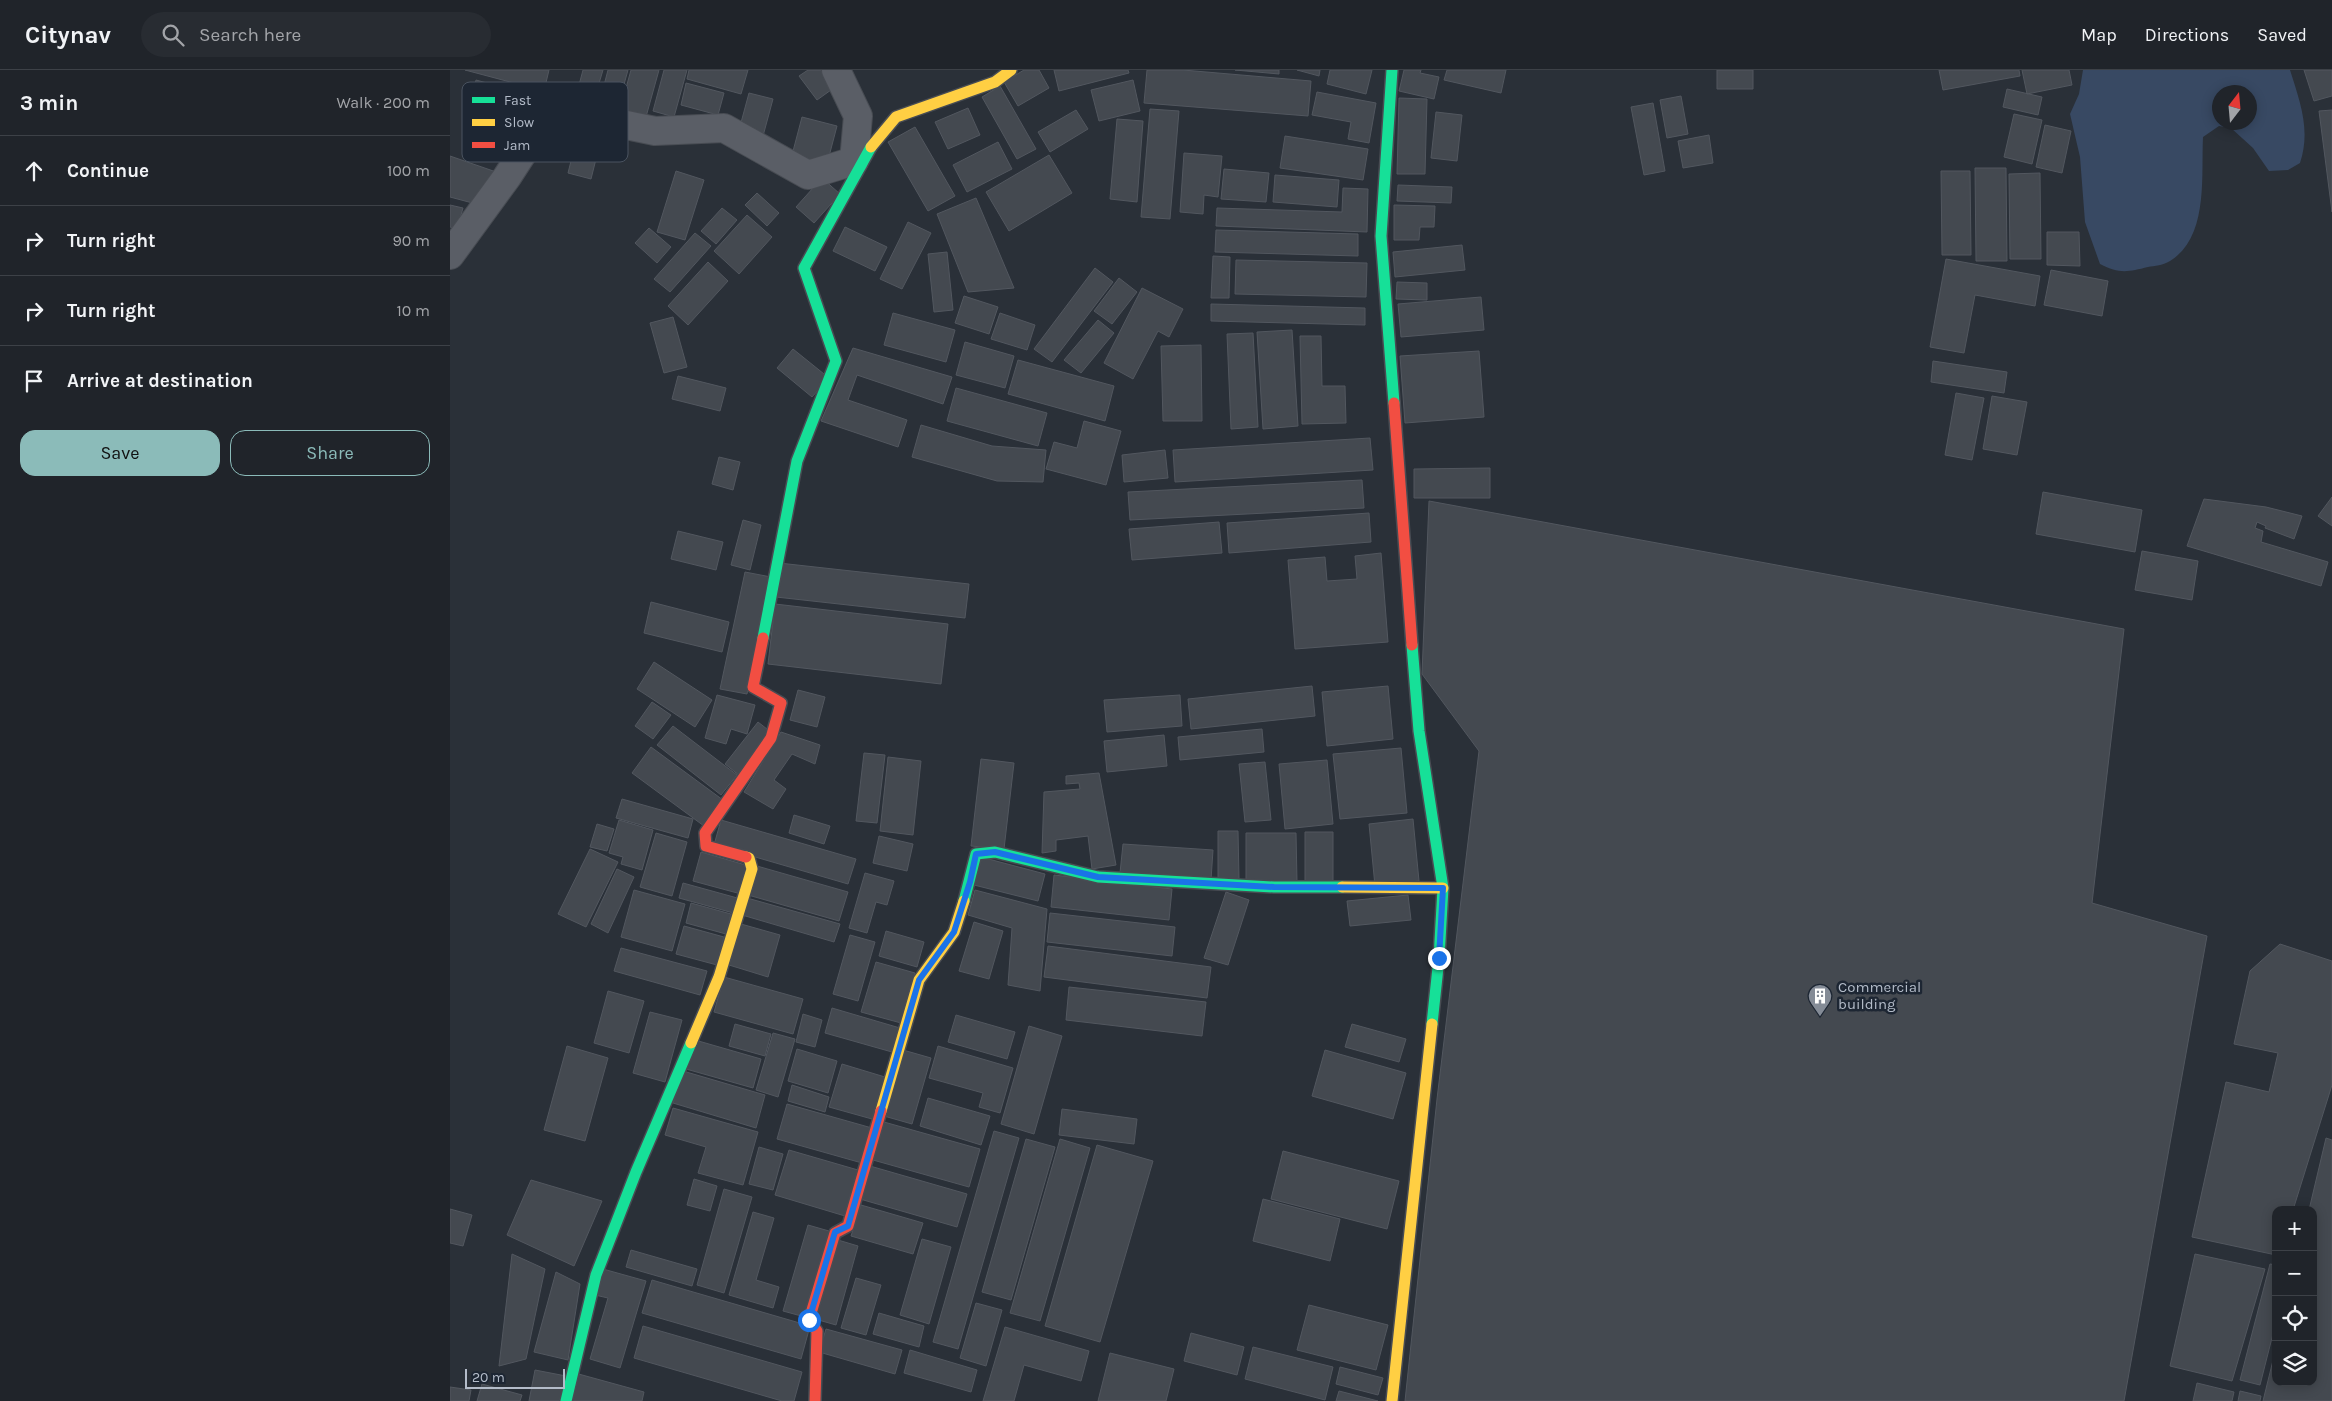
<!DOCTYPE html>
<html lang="en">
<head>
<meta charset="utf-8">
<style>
	:root { --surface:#20242a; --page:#282c32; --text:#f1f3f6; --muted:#a2a4a8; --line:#3d4147; --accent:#8bbbb9 }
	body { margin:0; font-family:Karla,sans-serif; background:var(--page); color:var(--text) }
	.controls { position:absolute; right:15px; bottom:15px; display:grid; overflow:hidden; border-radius:10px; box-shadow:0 2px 12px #0003 }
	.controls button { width:45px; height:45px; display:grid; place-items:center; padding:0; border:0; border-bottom:1px solid var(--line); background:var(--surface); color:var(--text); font:25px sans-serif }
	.compass { position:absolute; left:1762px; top:15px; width:45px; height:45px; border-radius:50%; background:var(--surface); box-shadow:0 2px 12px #0003; rotate:16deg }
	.scale { position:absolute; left:15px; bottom:12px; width:100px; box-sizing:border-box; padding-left:5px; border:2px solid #b4bcc9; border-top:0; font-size:14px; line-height:18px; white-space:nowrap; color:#b4bcc9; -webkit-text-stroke:4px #1d2633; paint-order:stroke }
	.stop { position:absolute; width:15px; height:15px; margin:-11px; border:4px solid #1a73e8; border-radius:50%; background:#fff }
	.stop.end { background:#1a73e8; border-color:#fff; box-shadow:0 1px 5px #0008 }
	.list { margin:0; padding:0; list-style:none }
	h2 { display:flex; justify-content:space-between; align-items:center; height:65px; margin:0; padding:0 20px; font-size:21px }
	h2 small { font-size:16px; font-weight:400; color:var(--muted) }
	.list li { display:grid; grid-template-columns:32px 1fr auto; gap:15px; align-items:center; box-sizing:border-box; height:70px; padding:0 20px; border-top:1px solid var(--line) }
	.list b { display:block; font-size:19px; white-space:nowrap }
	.list em { font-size:16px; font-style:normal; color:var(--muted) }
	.actions { display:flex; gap:10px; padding:15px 20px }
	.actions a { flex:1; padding:11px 0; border:1px solid var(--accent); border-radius:15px; text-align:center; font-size:18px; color:var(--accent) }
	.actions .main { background:var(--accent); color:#111 }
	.icon { flex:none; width:28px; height:28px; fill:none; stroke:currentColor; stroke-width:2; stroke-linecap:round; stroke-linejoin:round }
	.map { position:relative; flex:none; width:1882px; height:1331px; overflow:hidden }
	header { display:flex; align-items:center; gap:30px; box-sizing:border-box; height:70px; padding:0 25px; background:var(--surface); border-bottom:1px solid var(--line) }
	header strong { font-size:24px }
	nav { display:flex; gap:28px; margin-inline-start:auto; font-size:18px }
	.search { width:350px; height:45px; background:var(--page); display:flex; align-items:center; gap:12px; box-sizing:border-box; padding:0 18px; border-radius:28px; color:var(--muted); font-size:19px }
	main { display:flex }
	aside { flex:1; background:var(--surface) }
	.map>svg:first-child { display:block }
	.water { fill:#384963; fill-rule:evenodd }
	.building { fill:#444950; stroke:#52575f }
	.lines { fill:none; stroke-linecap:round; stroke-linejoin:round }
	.street-casing { stroke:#484c53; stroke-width:30 }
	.fast-casing { stroke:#484c53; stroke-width:14 }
	.slow-casing { stroke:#484c53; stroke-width:14 }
	.jam-casing { stroke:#484c53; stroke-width:14 }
	.street { stroke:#5a5e66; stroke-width:28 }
	.fast { stroke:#16e098; stroke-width:11 }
	.slow { stroke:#ffcf43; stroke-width:11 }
	.jam { stroke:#f24e42; stroke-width:11 }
	.route { stroke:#1a73e8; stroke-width:6 }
	.labels { text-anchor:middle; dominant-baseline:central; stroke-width:5; stroke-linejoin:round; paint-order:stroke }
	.poi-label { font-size:15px; fill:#b4bcc9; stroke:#1d2633; text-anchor:start }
	.key { fill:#1d2633; stroke:#4a5360; stroke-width:1 }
	.key-label { font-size:14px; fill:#b4bcc9 }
</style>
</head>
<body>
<header>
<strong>Citynav</strong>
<div class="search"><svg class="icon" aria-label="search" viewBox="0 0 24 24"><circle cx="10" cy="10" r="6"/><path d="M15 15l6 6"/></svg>Search here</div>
<nav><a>Map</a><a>Directions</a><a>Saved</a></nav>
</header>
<main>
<aside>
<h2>3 min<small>Walk · 200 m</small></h2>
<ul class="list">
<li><svg class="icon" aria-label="ahead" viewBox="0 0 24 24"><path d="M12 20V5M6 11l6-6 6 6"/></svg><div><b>Continue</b></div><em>100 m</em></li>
<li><svg class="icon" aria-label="right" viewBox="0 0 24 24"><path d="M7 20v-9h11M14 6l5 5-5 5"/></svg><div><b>Turn right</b></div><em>90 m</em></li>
<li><svg class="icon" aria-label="right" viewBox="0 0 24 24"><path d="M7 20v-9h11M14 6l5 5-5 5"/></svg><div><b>Turn right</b></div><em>10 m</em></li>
<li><svg class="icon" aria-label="arrive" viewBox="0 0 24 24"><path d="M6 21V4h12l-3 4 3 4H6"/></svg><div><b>Arrive at destination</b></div></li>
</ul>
<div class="actions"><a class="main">Save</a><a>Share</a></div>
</aside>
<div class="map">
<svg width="1882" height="1331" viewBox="0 0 1882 1331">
	<rect width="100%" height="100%" fill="#2a3038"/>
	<path class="water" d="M1633 0H1840C1850 32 1861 60 1850 93L1838 100 1819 101 1803 78 1781 58 1769 56 1753 67C1751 106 1759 167 1720 191 1714 195 1704 196 1698 197 1678 202 1669 204 1650 194L1635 152 1630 87 1620 44 1629 24ZM1770 22H1800V52H1770Z"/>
	<path class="building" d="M15 0H99L94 21Z
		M133 0H153L147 20 129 15Z
		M158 0H178L165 47 147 42Z
		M181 0H209L194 54 168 47Z
		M214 0H237L224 47 203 41Z
		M239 0H298L291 24 237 9Z
		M358 0H378L388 15 367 30 349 6Z
		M574 0H589L599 18 568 36 554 12Z
		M604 0H678L679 3 609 21Z
		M697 0H733L861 11 858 46 694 33Z
		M785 0H829V4Z
		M847 0H870L869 6Z
		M880 0H922L916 24 877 14Z
		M954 0H971L970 3 989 7 984 29 949 21Z
		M997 0H1056L1051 23 994 10Z
		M1267 0H1303V19H1267Z
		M1489 0H1569L1570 6 1493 20Z
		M1572 0H1619L1622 15 1577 24Z
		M1854 0H1882V26L1864 31Z
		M26 10 92 28 84 56 19 38Z
		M683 10 690 41 649 51 641 20Z
		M236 13 274 23 268 45 231 35Z
		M550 16 586 79 567 89 532 27Z
		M1557 19 1592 27 1588 45 1553 37Z
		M867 22 926 33 919 73 898 69 901 52 862 45Z
		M299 23 323 29 313 66 289 60Z
		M1231 26 1238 64 1217 68 1210 30Z
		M949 28 977 29 975 104H947Z
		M1203 33 1215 101 1194 105 1181 37Z
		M518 38 530 65 498 79 485 52Z
		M700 39 729 41 720 149 691 147Z
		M626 40 638 59 600 82 588 62Z
		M1882 40V142L1869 41Z
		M986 42 1012 45 1007 91 981 88Z
		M1564 44 1592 50 1582 94 1554 87Z
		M352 47 387 56 377 94 342 85Z
		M667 49 693 51 687 132 660 129Z
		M131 51 154 57 141 109 118 103Z
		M1595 55 1621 61 1612 103 1586 97Z
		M465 57 505 126 478 141 438 72Z
		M1259 65 1263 93 1233 98 1228 71Z
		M835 66 918 79 913 110 830 98Z
		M548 72 562 99 517 122 503 95Z
		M734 83 772 86 768 127 754 125 753 144 730 142Z
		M599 85 622 123 559 161 536 122Z
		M0 86 52 104 30 135 0 127Z
		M1525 98H1556L1557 191H1526Z
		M774 99 819 103 816 132 771 129Z
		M226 101 254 110 235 170 207 162Z
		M1491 101H1520L1521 185H1492Z
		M1590 103 1591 189H1560L1559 104Z
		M825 105 889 110 887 137 823 132Z
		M372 108 390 124 364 153 346 137Z
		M948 115 1002 117 1001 133 947 131Z
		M893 118 918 119 917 162 766 156 767 138 892 142Z
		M307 123 329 143 317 156 295 135Z
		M526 128 564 218 518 222 487 144Z
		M0 135 13 138 7 159 0 157Z
		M944 135 985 136 984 157H970L969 170H944Z
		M272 138 287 150 266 174 251 161Z
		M297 145 322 167 289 204 264 181Z
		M458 152 481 163 452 219 430 209Z
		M395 157 437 177 425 201 383 181Z
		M199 158 221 177 207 193 185 173Z
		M766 160 908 164V186L765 182Z
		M1597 162H1629L1630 196 1597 195Z
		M245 163 261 176 220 222 204 209Z
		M1012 175 1015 200 945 207 943 182Z
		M497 182 503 240 484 242 478 184Z
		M763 186 780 187 779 228H761Z
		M1496 189 1590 206 1585 236 1525 225 1514 283 1480 277Z
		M786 190 917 193 916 227 785 224Z
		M258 192 278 211 238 255 218 236Z
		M645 198 663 212 602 292 584 279Z
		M1601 200 1658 211 1652 246 1594 235Z
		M669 208 687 222 662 254 644 241Z
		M947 212 977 213V230L946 229Z
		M692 218 733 239 719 267 708 261 683 309 654 293Z
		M514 226 548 237 539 264 505 253Z
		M1031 227 1034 260 951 267 948 234Z
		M761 234 915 238V255L761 251Z
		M443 243 505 260 496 292 434 275Z
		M550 243 585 255 577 280 541 269Z
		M223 247 237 297 214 303 200 253Z
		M648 250 664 263 631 303 614 290Z
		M842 260 848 356 813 359 807 262Z
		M803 263 808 357 781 359 777 264Z
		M850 266H871L872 316H895L896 353 852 354Z
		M515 272 564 286 555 318 506 305Z
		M751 275 752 351H713L711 276Z
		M403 278 502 307 493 334 407 305 398 330 457 350 448 377 371 351Z
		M343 279 379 308 362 327 327 298Z
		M1029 281 1034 347 955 353 950 286Z
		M568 290 664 316 655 351 558 324Z
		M1483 291 1557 302 1554 323 1481 312Z
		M228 306 276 318 270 341 222 329Z
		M506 318 597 343 588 376 497 351Z
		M1506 323 1534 328 1522 390 1495 385Z
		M1542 326 1577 332 1567 385 1533 379Z
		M634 351 671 361 656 415 596 399 604 372 627 378Z
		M471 355 542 376 596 380 593 412 547 411 462 387Z
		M920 368 923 400 725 412 723 380Z
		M715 380 718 408 674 412 672 385Z
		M269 387 290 392 283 420 262 414Z
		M1040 398V428H964V399Z
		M912 410 914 438 680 450 678 422Z
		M1593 422 1692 440 1685 482 1586 464Z
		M1882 427V456L1868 446Z
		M1754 429 1816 437 1852 446 1844 469 1815 458 1816 456 1807 452 1805 458 1813 461 1811 472 1878 492 1871 516 1737 476Z
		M979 431 1674 559 1642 833 1757 866 1674 1331H955L987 1029 1029 681 972 604Z
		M919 443 921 472 779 483 777 453Z
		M293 450 311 455 300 500 281 495Z
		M769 452 772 483 682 490 679 459Z
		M228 461 273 472 266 500 221 489Z
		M1692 481 1748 491 1742 530 1685 520Z
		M931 483 938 572 845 579 838 490 875 487 877 511 907 509 905 486Z
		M329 493 519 514 515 548 326 527Z
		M295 502 321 507 297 624 270 619Z
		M201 532 279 552 272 582 194 563Z
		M325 534 498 554 491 614 318 594Z
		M204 592 262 630 245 657 187 619Z
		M862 616 865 646 741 659 738 629Z
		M938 616 943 669 877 676 872 622Z
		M348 620 375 627 367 657 340 650Z
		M267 625 305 635 297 664 281 659 276 674 255 668Z
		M730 625 732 656 657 662 654 630Z
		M202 632 221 645 203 669 185 656Z
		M308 652 322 663 290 706 275 694Z
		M223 656 287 705 271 725 207 675Z
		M812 659 814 682 730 690 728 667Z
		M331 662 370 675 365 694 342 684 324 710 336 719 323 739 294 722Z
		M714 665 717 696 657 702 654 671Z
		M201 677 273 730 254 756 182 703Z
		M951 678 957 743 890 749 883 684Z
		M414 683 435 685 427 753 406 751Z
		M438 687 471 691 463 765 430 761Z
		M531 689 564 693 554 779 521 776Z
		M877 690 883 754 835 759 829 694Z
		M815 692 821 750 795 752 789 694Z
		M649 703 666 795 642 799 638 766 606 770V781L592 783 594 722 630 719 629 713 616 714V706Z
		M172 729 243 749 238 768 166 748Z
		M344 745 380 756 374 774 339 763Z
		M963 749 969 811 925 816 919 754Z
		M169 750 203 760 192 800 171 794 173 787 159 783Z
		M271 750 406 789 398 814 264 775Z
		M147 754 164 759 157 781 140 777Z
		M768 761H788L789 809H768Z
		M855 762H883V812H855Z
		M206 763 237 772 222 826 190 817Z
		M796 763H846L847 812H796Z
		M429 766 463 774 457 801 423 793Z
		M673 774 763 780 761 810 670 803Z
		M140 779 168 792 136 857 108 844Z
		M251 782 299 796 291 824 243 811Z
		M531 787 595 804 588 831 524 815Z
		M307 796 398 822 389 851 298 825Z
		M167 799 184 807 158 863 141 854Z
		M415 803 444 811 437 835 426 832 417 863 399 858Z
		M604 805 722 819 719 850 601 837Z
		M233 813 291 829 287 844 229 828Z
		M184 820 235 834 222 881 171 867Z
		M525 820 597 839 590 921 558 915 562 858 518 845Z
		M776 822 799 830 778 895 754 888Z
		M958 825 961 850 900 856 897 831Z
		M297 828 390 854 384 872 292 845Z
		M241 833 281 844 276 864 236 853Z
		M600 843 725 857 722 886 597 872Z
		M524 852 553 861 539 909 509 901Z
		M291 854 330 865 318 907 279 895Z
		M234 856 274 867 267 895 226 884Z
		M436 861 474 872 467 897 429 886Z
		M400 865 425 872 408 931 383 924Z
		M1830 874 1882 891V1015L1843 1140H1826V1185L1742 1167 1776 1012 1819 1022 1828 983 1784 974 1800 901Z
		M598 876 761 897 757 928 594 907Z
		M171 878 257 901 250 925 164 901Z
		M426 892 465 903 451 953 411 942Z
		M274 907 353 929 343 964 264 942Z
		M619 917 756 932 752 966 616 950Z
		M158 921 194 931 179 983 144 973Z
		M382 938 450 958 442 982 375 963Z
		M200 942 232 950 215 1012 183 1003Z
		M353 944 372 950 365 977 346 972Z
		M506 945 565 962 557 989 498 972Z
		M285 954 321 964 315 986 279 976Z
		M902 954 956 969 949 992 895 977Z
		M579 956 612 966 584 1064 551 1054Z
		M323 963 345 969 328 1027 306 1020Z
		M245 970 311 989 303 1018 236 999Z
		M117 976 158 988 135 1071 94 1060Z
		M488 976 563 998 550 1043 529 1037 533 1023 479 1008Z
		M347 979 387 991 378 1023 338 1011Z
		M453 980 481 988 462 1054 434 1046Z
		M875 980 956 1003 943 1049 862 1026Z
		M392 994 435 1007 422 1049 379 1037Z
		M233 1001 315 1025 306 1058 223 1033Z
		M342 1015 379 1027 375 1042 338 1031Z
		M478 1028 540 1046 531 1075 470 1056Z
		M337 1034 422 1058 412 1093 327 1069Z
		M223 1038 308 1062 293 1115 248 1103 256 1077 215 1065Z
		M612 1039 687 1049 684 1074 609 1065Z
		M434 1052 530 1079 519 1117 423 1090Z
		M544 1061 569 1068 508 1279 483 1272Z
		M1876 1068 1882 1070V1331H1813L1826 1278V1312H1863V1140H1859Z
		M576 1069 605 1077 561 1230 532 1222Z
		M610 1069 640 1078 590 1251 560 1243Z
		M647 1075 703 1091 650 1272 595 1256Z
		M309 1077 333 1084 323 1120 299 1114Z
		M339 1080 408 1100 395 1146 325 1125Z
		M833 1081 949 1111 937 1159 821 1129Z
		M420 1096 517 1124 507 1157 410 1129Z
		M244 1109 267 1116 260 1141 237 1135Z
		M81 1110 152 1131 124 1196 57 1165Z
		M274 1119 302 1127 274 1223 247 1215Z
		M813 1129 890 1149 880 1191 803 1171Z
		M411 1135 473 1153 463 1184 401 1166Z
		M0 1139 22 1145 13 1176 0 1173Z
		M303 1142 324 1148 306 1210 329 1217 323 1238 279 1225Z
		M358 1155 379 1161 355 1247 333 1241Z
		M472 1169 501 1177 479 1254 450 1245Z
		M388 1170 408 1176 386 1255 365 1249Z
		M181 1180 247 1199 242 1216 176 1197Z
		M62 1184 95 1199 76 1289 49 1296Z
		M1745 1184 1815 1199 1782 1311 1720 1296Z
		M1820 1194 1826 1195V1252L1810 1315 1790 1310Z
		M153 1199 196 1211 170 1298 140 1289 158 1228 145 1225Z
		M106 1202 130 1214 118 1290 84 1282Z
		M406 1208 431 1215 416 1265 391 1258Z
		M202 1210 360 1256 351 1289 192 1243Z
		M526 1233 552 1240 536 1296 510 1288Z
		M859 1235 938 1255 926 1300 847 1280Z
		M429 1243 474 1256 469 1277 423 1264Z
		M193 1256 352 1302 344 1331H332L184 1288Z
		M555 1257 639 1281 631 1311 574 1295 564 1331H533Z
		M376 1259 452 1280 445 1304 369 1282Z
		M741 1263 794 1277 787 1305 734 1291Z
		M803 1277 883 1297 875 1330 795 1309Z
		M460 1280 527 1300 521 1322 454 1303Z
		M660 1283 724 1299 716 1331H648Z
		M890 1297 933 1308 928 1325 886 1314Z
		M85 1300 116 1306 112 1331H79Z
		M125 1303 194 1322 192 1331H121Z
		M1747 1313 1784 1322 1782 1331H1743Z
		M32 1314 72 1325 70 1331H27Z
		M0 1317 21 1320 19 1331H0Z
		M889 1321 928 1331H886Z
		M1790 1321 1811 1326 1810 1331H1788Z"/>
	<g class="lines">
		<g class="street-casing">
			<path id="street" d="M0 185 57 107 94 50 128 45 205 61 274 58 358 105 404 91 408 46 386 0"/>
		</g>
		<g class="fast-casing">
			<path id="fast" d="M942 0 931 166 944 333
				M313 568 347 391 386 291 354 198 421 77
				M962 575 969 661 993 818 989 888 982 954
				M514 831 526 784 545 782 648 807 824 817H892
				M116 1331 146 1205 186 1102 241 973"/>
		</g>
		<g class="slow-casing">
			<path id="slow" d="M421 77 446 47 545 12 561 0
				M892 817 993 818
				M241 973 269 907 302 799 299 788 296 787
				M431 1041 469 910 504 862 514 831
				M942 1331 982 954"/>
		</g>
		<g class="jam-casing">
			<path id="jam" d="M944 333 962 575
				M296 787 256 776 255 763 321 668 331 633 303 617 313 568
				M365 1331 367 1261 359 1250 385 1163 398 1156 431 1041"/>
		</g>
		<use href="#street" class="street"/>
		<use href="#fast" class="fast"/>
		<use href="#slow" class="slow"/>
		<use href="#jam" class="jam"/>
	</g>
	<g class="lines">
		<path class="route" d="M359 1250 385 1162 398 1156 469 910 504 862 520 812 526 784 545 782 648 807 824 817 993 818 989 888"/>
	</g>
	<defs>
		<g id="building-pin" transform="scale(1.25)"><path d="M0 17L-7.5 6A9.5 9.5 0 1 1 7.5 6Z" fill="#848b96" stroke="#1d2633"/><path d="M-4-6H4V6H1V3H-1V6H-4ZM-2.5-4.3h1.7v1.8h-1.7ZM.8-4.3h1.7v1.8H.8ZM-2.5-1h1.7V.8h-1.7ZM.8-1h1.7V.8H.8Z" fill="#fff"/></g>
	</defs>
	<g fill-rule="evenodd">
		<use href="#building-pin" x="1370" y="926"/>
	</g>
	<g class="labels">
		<g class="poi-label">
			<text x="1388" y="917">Commercial<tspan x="1388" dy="17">building</tspan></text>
		</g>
	</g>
	<rect x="12" y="12" width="166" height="80" rx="8" class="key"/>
	<rect x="22" y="27" width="23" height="6" fill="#16e098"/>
	<rect x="22" y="49" width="23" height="7" fill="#ffcf43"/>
	<rect x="22" y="72" width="23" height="6" fill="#f24e42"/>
	<g class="key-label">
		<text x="54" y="35">Fast</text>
		<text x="54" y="57">Slow</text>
		<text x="54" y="80">Jam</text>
	</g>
</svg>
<div class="controls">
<button>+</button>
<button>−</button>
<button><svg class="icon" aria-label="locate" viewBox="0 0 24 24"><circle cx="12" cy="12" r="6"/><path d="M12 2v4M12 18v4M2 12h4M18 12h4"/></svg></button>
<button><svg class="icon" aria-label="layers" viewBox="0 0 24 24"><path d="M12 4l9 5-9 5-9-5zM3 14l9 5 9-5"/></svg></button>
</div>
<svg class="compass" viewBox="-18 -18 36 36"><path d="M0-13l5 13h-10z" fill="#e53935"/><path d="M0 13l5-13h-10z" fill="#a2a4a8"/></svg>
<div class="scale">20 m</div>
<div class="stop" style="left:359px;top:1250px"></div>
<div class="stop end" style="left:989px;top:888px"></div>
</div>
</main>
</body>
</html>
